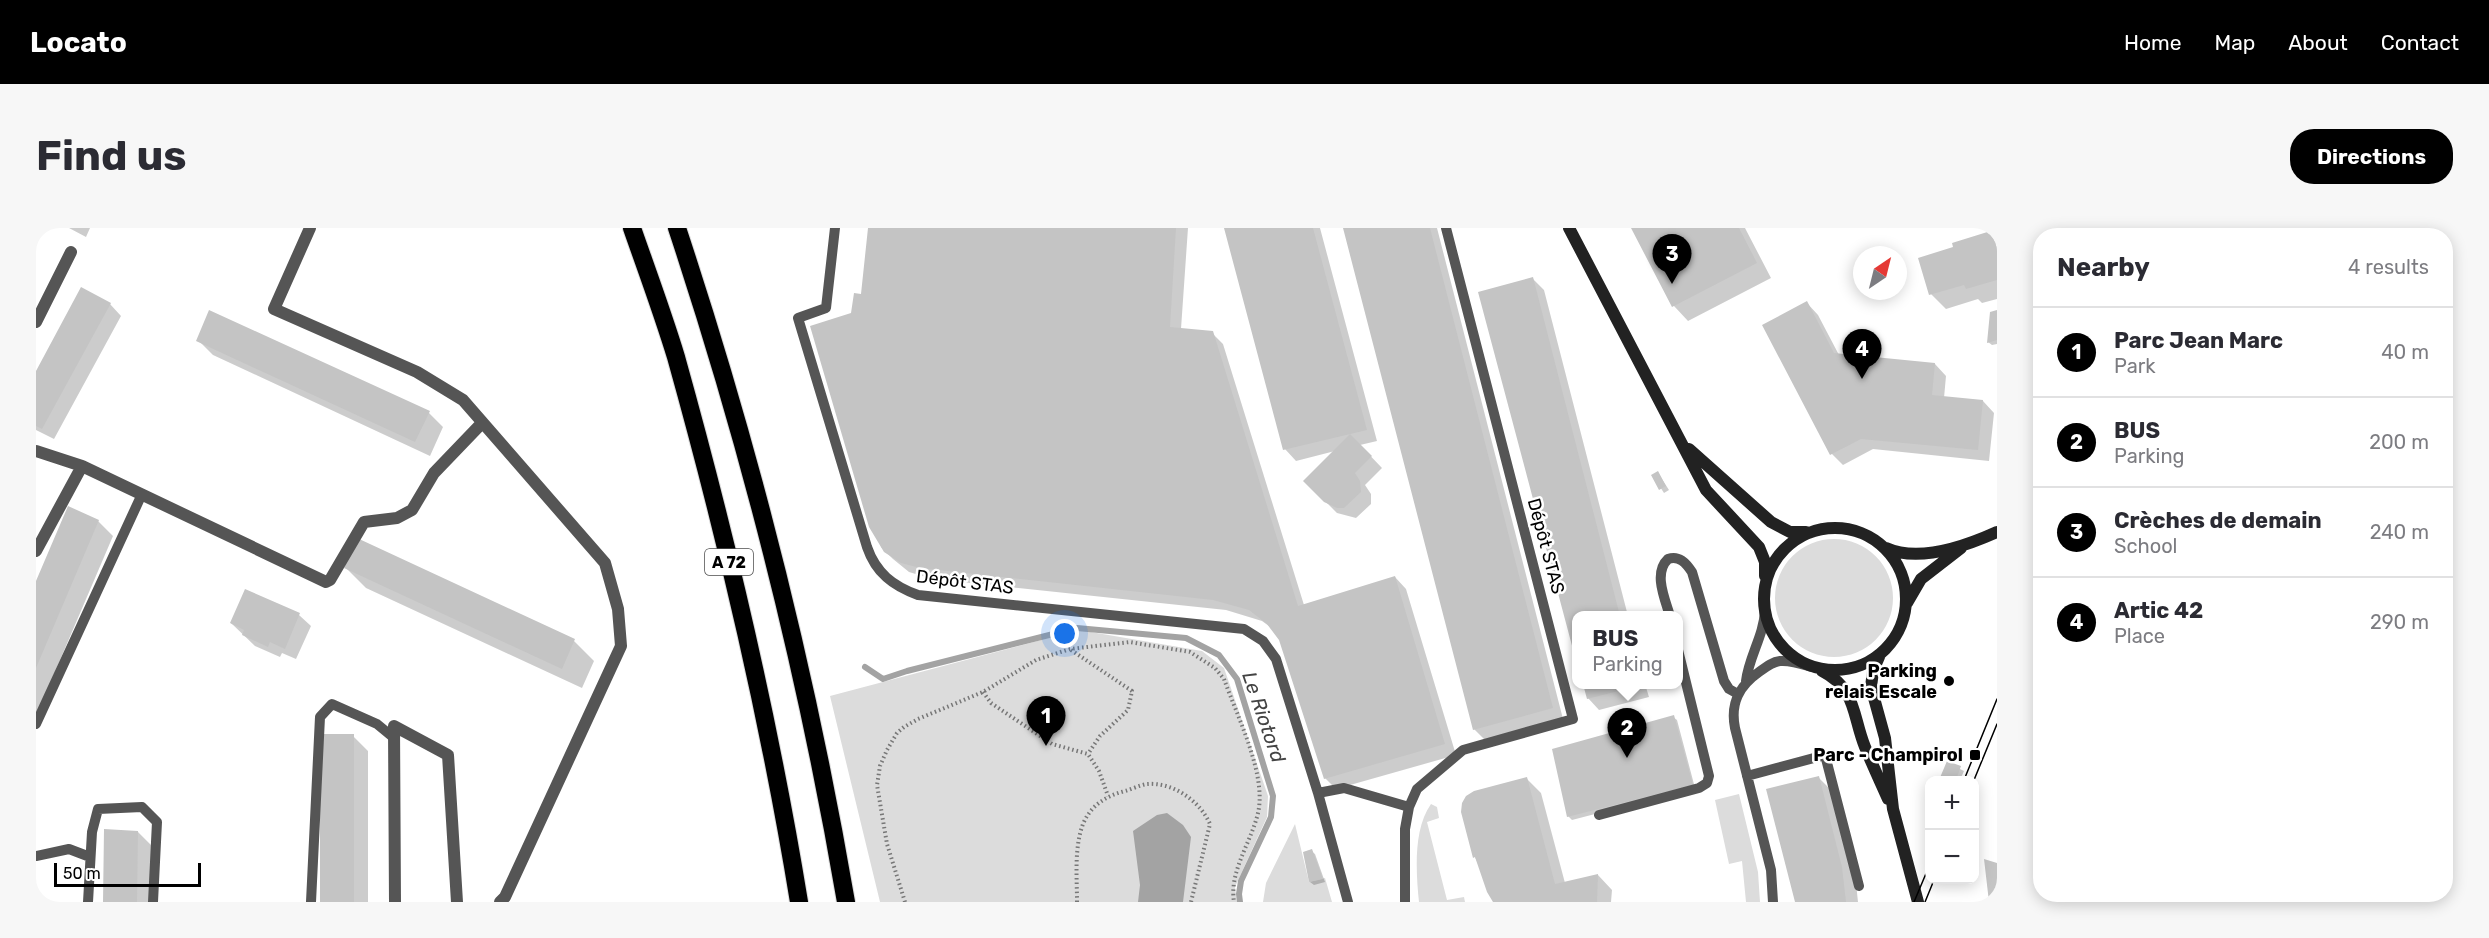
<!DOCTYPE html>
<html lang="en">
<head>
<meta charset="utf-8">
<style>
	:root { --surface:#fff; --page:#f7f7f7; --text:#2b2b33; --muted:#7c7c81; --line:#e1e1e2; --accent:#000 }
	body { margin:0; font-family:Rubik,sans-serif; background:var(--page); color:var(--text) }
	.controls { position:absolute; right:18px; bottom:18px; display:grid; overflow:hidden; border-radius:12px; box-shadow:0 3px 15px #0003 }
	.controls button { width:54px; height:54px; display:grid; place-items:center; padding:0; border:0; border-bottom:2px solid var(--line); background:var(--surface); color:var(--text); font:30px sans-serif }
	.compass { position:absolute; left:1817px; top:18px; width:54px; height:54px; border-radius:50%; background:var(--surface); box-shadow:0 3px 15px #0003; rotate:35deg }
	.scale { position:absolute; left:18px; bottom:15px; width:147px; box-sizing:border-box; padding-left:6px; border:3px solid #000; border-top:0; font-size:16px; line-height:21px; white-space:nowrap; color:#000; -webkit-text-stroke:4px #fff; paint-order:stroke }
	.you { position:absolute; left:1029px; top:406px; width:21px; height:21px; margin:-15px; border:4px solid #fff; border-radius:50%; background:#1a73e8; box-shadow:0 0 0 9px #1a73e833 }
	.badge { display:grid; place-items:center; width:39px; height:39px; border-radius:50%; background:var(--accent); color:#fff; font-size:20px; font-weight:700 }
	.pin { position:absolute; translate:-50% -50px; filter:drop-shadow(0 2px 3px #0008) }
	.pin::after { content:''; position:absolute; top:32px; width:21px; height:18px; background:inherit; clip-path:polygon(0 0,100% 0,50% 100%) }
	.popup { position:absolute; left:1536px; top:383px; width:111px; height:78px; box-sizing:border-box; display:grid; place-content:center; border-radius:12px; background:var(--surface); filter:drop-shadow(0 2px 4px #0005); font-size:20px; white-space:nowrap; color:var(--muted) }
	.popup b { font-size:22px; color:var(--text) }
	.popup::after { content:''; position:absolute; left:50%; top:100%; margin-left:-12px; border:12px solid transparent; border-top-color:var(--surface) }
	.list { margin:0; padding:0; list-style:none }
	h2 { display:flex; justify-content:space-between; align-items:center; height:78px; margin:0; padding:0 24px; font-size:26px }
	h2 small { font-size:20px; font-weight:400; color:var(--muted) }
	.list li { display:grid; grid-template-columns:39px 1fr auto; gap:18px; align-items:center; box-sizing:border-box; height:90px; padding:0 24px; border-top:2px solid var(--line) }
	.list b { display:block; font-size:22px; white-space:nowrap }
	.list p { margin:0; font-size:20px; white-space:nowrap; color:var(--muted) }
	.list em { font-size:20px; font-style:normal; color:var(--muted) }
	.map { position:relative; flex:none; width:1961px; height:674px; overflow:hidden; border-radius:24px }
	header { display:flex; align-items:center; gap:36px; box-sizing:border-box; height:84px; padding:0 30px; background:var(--accent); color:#fff }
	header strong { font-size:28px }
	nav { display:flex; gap:33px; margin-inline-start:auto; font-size:21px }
	.intro { display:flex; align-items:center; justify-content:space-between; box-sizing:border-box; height:144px; padding:0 36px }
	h1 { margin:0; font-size:42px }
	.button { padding:15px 27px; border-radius:24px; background:var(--accent); color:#fff; font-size:21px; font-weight:700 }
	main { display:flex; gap:36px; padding:0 36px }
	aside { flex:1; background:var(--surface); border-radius:24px; box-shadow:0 3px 15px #0003 }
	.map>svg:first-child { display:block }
	.green { fill:#dcdcdc }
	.water { fill:#a3a3a3 }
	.shadow { fill:#0003 }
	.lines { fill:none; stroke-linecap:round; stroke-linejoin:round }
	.stream { stroke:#a3a3a3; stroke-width:6 }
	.building { fill:#c4c4c4 }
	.highway-casing { stroke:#dbdbdb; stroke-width:20 }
	.path { stroke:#777; stroke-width:4; stroke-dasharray:1.5 3; stroke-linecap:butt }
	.lane { stroke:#555; stroke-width:10 }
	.street { stroke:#555; stroke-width:12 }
	.secondary { stroke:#222; stroke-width:12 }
	.highway { stroke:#000; stroke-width:18 }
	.tram { stroke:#000; stroke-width:1.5 }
	.poi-dot { fill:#000; stroke:#fff; stroke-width:2 }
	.labels { text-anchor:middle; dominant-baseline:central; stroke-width:5; stroke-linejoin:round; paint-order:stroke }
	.shield { fill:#fff; stroke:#4c4c4c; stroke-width:1.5 }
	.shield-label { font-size:16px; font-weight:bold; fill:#000 }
	.street-label { font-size:18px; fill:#000; stroke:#fff }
	.poi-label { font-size:18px; font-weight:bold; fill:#000; stroke:#fff; text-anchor:end }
	.water-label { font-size:20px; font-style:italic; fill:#444; stroke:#fff }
</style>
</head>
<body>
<header>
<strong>Locato</strong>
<nav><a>Home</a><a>Map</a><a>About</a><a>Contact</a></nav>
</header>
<div class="intro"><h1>Find us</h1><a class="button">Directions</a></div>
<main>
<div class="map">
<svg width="1961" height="674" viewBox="0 0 1961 674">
	<rect width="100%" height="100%" fill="#fff"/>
	<path class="green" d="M1739 370a59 59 0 1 1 118 0a59 59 0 1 1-118 0Z
		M1043 402 1166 423 1188 440 1232 568 1231 589 1199 659 1201 674H844L794 468Z
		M1703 566 1722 644 1724 674H1710L1706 633 1693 636 1679 572Z
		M1395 576 1401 579 1403 590 1391 594 1411 672 1428 669 1429 674H1383C1380 645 1377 601 1395 576Z
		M1259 596 1273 654 1289 650 1296 674H1227L1230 655Z"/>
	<path class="water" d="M1131 585 1147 597 1155 609 1147 674H1102L1104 657 1097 603 1121 587Z"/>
	<path class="shadow" d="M33 0H54L50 9Z
		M833 0H1152L1145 101 1176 105 1187 116 1268 377 1359 349 1370 361 1420 527 1300 561 1289 550 1244 411 1237 401 1226 393 1190 382 896 351 873 344 857 331 845 319 817 86 826 67Z
		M1190 0H1284L1341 213 1324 217 1346 240 1329 257 1335 266V276L1320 290 1301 285 1269 253 1299 223 1260 233 1249 221Z
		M1309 0H1401L1527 491 1449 512 1438 501Z
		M1597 0H1709L1735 50 1652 93 1638 78Z
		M1961 3V71L1946 75 1942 71 1910 81 1895 66 1919 20Z
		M1497 51 1508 62 1592 388H1540V426L1444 65Z
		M1771 75 1782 87 1803 127 1899 136 1910 148 1908 170 1947 173 1958 185 1953 233 1837 221 1807 237 1796 226 1728 98Z
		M74 76 85 88 18 211 0 202V146Z
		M1961 83V116L1956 117 1952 114Z
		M162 112 393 185 407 199 394 228 177 127Z
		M1622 245 1633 262 1628 265 1617 248Z
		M62 293 77 308 0 488V357Z
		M309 339 538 413 558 433 546 460 330 360Z
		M210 363 263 387 275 398 260 431 246 425 244 429 219 418 195 395Z
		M1548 456H1609L1613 469 1563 482 1552 470Z
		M1637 489 1641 492 1659 560 1536 592 1532 588Z
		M285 508H317L332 523V674H285Z
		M1912 535 1928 543 1924 552H1905Z
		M1782 549 1797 564 1820 655 1822 674H1761L1732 562Z
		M1490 550 1505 565 1529 655 1562 647 1576 662 1575 674H1459L1458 672 1439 629Z
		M70 603 102 604 117 619 115 674H68Z
		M1275 623 1279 626 1289 654 1278 657 1274 654 1268 625Z"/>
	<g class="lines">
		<path class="stream" d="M829 439 847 451 871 443 1041 400 1150 410 1183 427 1201 451 1237 568 1235 589 1205 653 1203 666 1204 674"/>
	</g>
	<path class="building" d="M832 0H1140L1134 99 1177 103 1262 378 1359 348 1409 516 1288 551 1243 412 1231 396 1213 382 1177 372 884 340 865 335 848 324 833 299 774 98 815 85 818 65 825 66Z
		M1188 0H1277L1331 202 1247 222Z
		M1307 0H1394L1517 480 1437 502Z
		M1595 0H1703L1721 35 1636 79Z
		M1961 1V52L1930 61 1928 57 1893 67 1882 30 1917 19 1916 15Z
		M1497 49 1584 388H1540L1539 429 1442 64Z
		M45 59 75 75 6 201 0 198V143Z
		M1771 73 1798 125 1899 135 1896 167 1947 172 1942 222 1825 211 1794 227 1726 97Z
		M173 82 394 183 379 214 160 113Z
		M1961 82V112L1951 115 1954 84Z
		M1314 206 1336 228 1319 245 1324 253 1325 264 1308 280H1301L1288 274 1267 253Z
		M1622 243 1630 258 1623 262 1615 247Z
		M32 278 63 292 0 440V353Z
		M321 310 539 411 526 441 308 340Z
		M209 361 264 385 249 421 234 414 232 419 206 407 208 402 194 395Z
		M1547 456H1606V457L1551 471Z
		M1638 487 1657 557 1531 589 1516 521Z
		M284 506H318V674H284Z
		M1911 533 1925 538 1920 552H1903Z
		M1783 548 1806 639 1810 674H1759L1730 561Z
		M1491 549 1519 656 1562 646 1561 674H1457L1451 664 1439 629 1437 630 1425 584 1426 575 1430 568 1438 563Z
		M68 601 102 603 101 674H67Z
		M1276 621 1287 651 1273 654 1267 624Z
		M1948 631 1961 635V674H1953Z"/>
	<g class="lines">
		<g class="highway-casing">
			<path id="highway" d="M596 0C611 43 627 86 640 129 690 308 733 490 763 674
				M641 0C714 220 771 446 810 674"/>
		</g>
		<path class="path" d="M1035 422 1096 463 1092 482 1064 508 1052 526
			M947 464 955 475 1016 516 1052 526 1063 543 1072 568
			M869 674 851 616 841 557 844 538 851 522 861 505 868 499 882 491 947 464 1000 432 1034 421 1094 414 1154 424 1179 440 1188 451C1201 488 1231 547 1222 585 1215 615 1193 643 1198 674
			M1041 674C1041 649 1038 620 1047 596 1055 577 1070 568 1089 563 1096 561 1104 557 1111 556 1137 554 1164 573 1174 596L1155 674"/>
		<path class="lane" d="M799 0 790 80 762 90 831 319C840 345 857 358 882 367L1208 401 1227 413 1240 431 1282 565 1308 560 1373 579
			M1634 388C1629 371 1617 345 1632 331 1643 327 1650 335 1656 344L1688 453 1693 461 1702 466
			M1710 453C1713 428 1728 408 1729 382
			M0 496 106 266
			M1711 548 1789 527 1823 658
			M1282 565 1312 674
			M1563 587 1663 560 1671 555 1673 548 1642 422
			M0 628 33 621 54 629
			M52 674 56 604 62 581 106 579 121 594 117 674
			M275 674 284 489 296 476 341 496 358 510
			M1369 674V601L1373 579 1381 561 1427 522 1537 491 1410 0
			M1737 674 1735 642 1699 500C1694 475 1703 458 1723 444 1730 439 1736 434 1744 433 1755 432 1766 436 1776 439"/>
		<path class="street" d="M274 0 238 81 381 144 427 172 569 335 582 381 585 418 469 669 464 674
			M0 94 35 24
			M0 223 46 238 290 354 294 352 328 294 361 290 376 282 398 245 446 195
			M0 323 46 238
			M359 674 358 498 412 527 421 674"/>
		<path class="secondary" d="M1533 0 1670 262 1723 319 1729 334V348
			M1653 221 1735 294 1754 304H1770
			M1728 371a71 71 0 1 1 142 0a71 71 0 1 1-142 0Z
			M1850 320C1883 335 1930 318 1961 304
			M1871 375 1885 351 1925 320
			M1843 429 1837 443 1835 459 1849 510 1857 581 1882 674
			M1786 443C1821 461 1816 487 1829 519 1836 536 1844 553 1852 571"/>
		<use href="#highway" class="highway"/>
		<path class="tram" d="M1928 552 1961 471
			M1938 552 1961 496
			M1878 674 1894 636
			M1889 674 1898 652"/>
	</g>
	<g class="poi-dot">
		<circle cx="1913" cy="453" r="6"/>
		<rect x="1933" y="521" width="12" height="12" rx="3"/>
	</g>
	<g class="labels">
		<rect class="shield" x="669" y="321" width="48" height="26" rx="4.5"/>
		<g class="shield-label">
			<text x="693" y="334">A 72</text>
		</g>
		<g class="street-label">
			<text transform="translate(1510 318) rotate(75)">Dépôt STAS</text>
			<text transform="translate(929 354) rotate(7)">Dépôt STAS</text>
		</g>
		<g class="poi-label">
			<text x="1901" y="443">Parking<tspan x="1901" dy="21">relais Escale</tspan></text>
			<text x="1927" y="527">Parc - Champirol</text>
		</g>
		<g class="water-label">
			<text transform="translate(1228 489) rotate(71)">Le Riotord</text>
		</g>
	</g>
</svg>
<div class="controls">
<button>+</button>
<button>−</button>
</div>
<svg class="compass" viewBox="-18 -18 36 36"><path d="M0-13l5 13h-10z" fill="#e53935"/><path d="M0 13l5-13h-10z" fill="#7c7c81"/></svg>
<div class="scale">50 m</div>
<div class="you"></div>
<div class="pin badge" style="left:1010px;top:518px">1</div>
<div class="pin badge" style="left:1591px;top:530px">2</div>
<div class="popup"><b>BUS</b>Parking</div>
<div class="pin badge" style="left:1636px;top:56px">3</div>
<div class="pin badge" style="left:1826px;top:151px">4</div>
</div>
<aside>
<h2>Nearby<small>4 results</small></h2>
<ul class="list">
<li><span class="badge">1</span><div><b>Parc Jean Marc</b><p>Park</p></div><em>40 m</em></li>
<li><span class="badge">2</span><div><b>BUS</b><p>Parking</p></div><em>200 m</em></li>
<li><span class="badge">3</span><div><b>Crèches de demain</b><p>School</p></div><em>240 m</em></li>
<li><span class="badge">4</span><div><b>Artic 42</b><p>Place</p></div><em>290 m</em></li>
</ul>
</aside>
</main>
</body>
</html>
